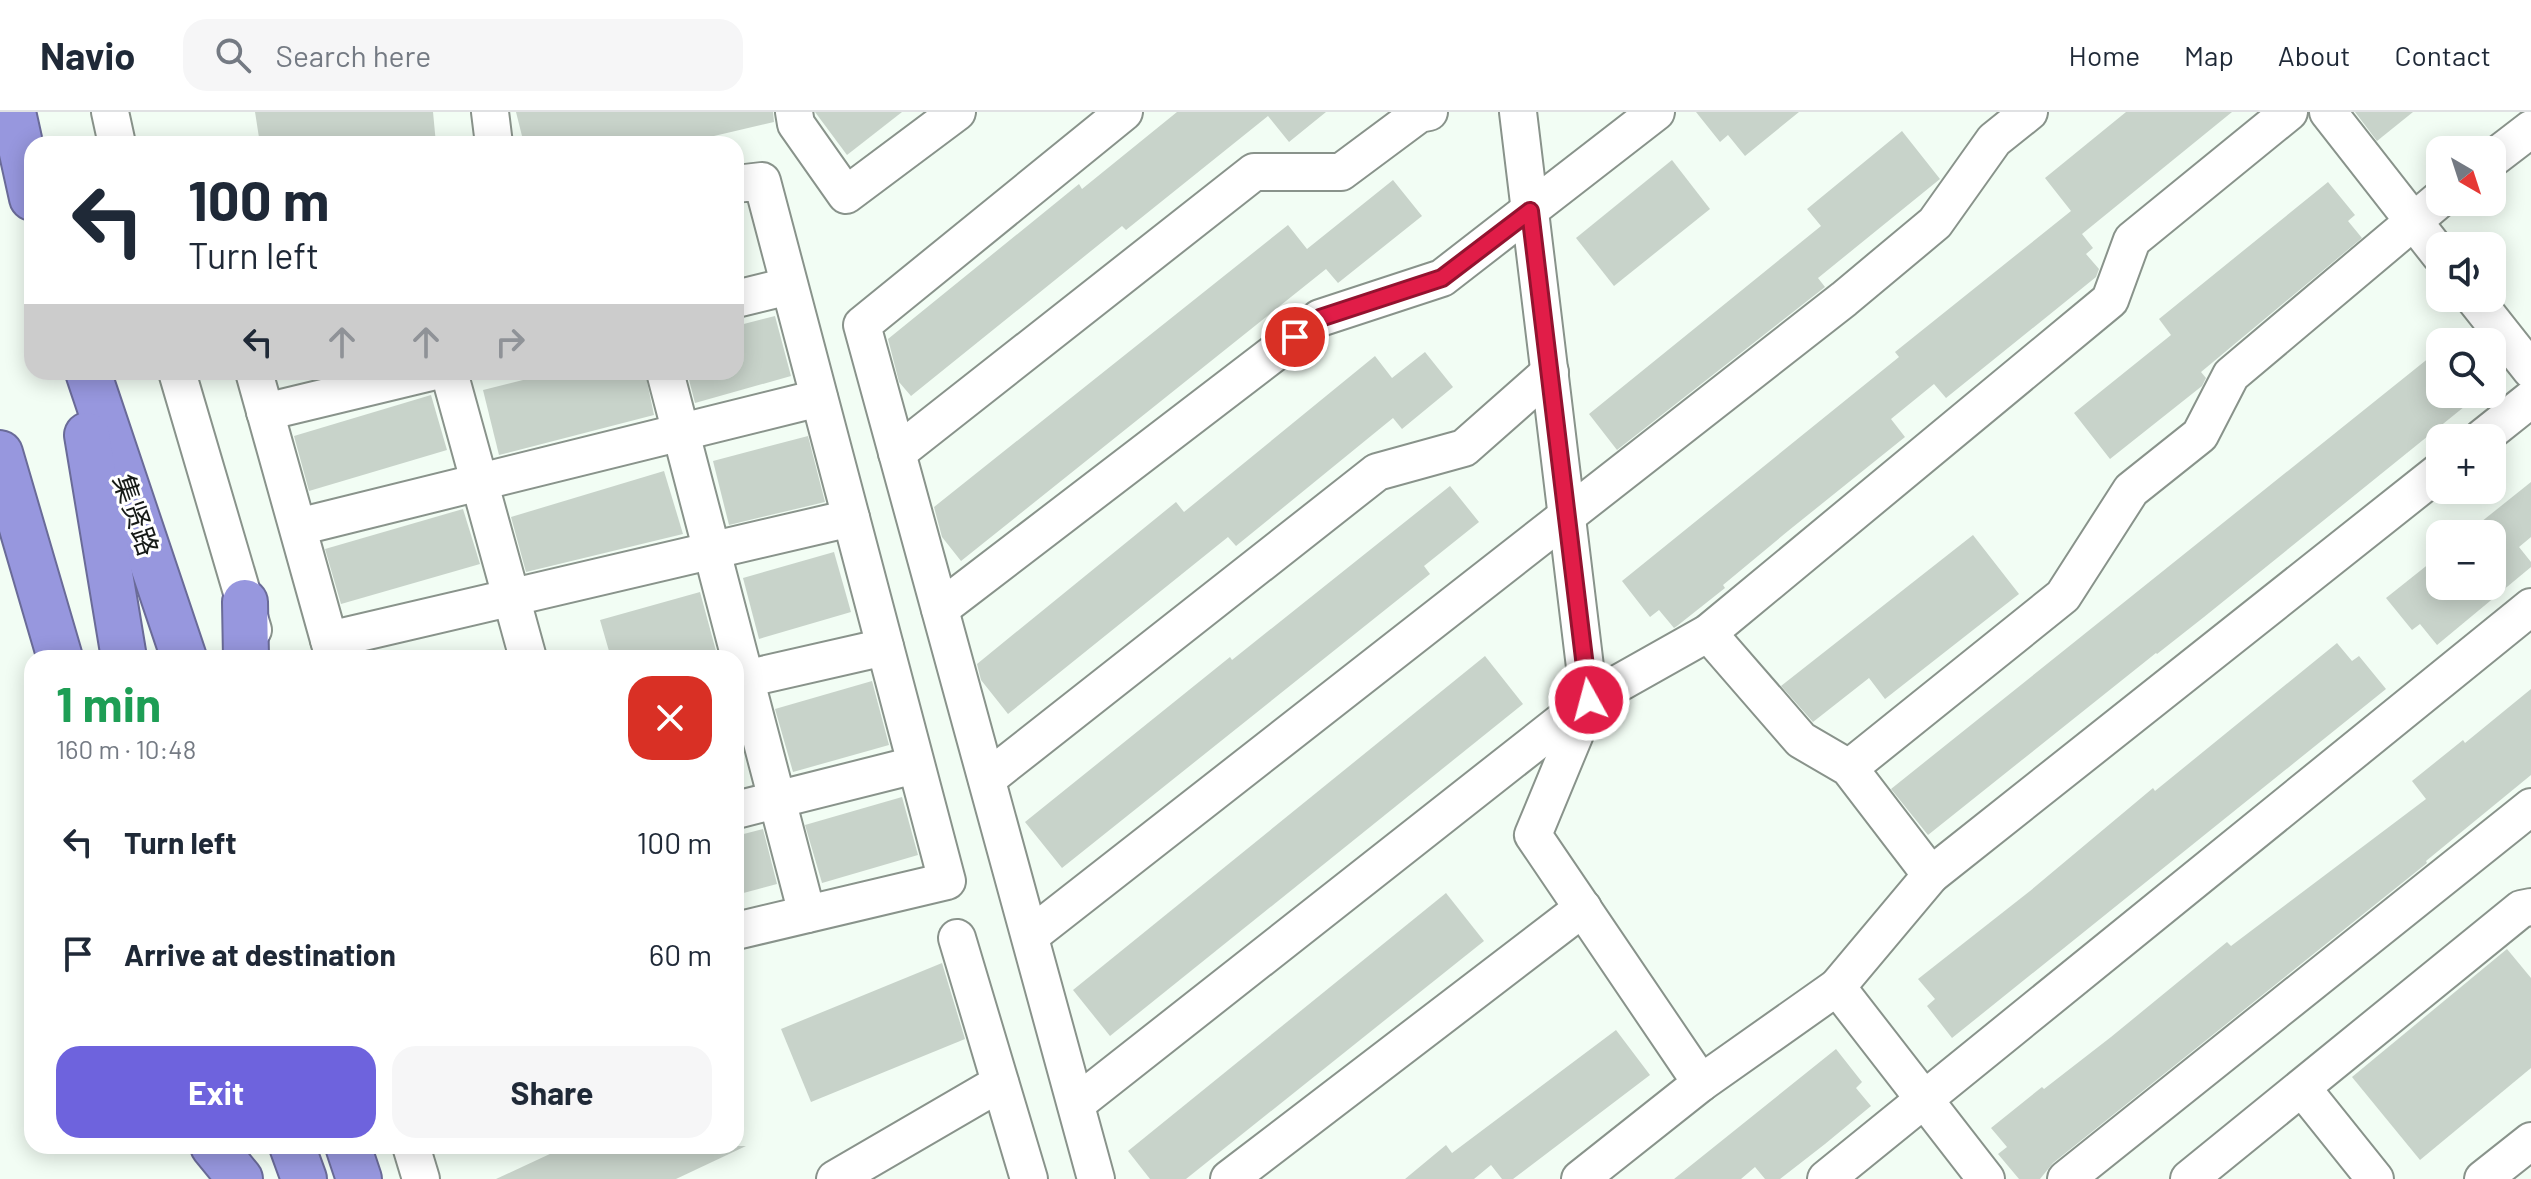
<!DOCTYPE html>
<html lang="en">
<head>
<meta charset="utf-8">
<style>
  body { margin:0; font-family:Barlow,"Noto Sans SC",sans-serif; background:#f6f6f7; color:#1f2937; height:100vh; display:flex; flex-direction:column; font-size:30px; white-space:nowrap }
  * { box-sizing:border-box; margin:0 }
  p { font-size:26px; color:#747a83 }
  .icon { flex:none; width:44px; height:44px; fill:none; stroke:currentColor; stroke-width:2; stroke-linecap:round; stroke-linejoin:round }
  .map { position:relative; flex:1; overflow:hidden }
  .drawer { position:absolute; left:24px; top:538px; width:720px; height:504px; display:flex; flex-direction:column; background:#fff; border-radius:24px; box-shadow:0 4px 20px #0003 }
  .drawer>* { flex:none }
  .banner { position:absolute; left:24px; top:24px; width:720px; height:244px; border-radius:24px; box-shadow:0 4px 20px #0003; background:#fff; color:#1f2937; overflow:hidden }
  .needle { width:52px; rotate:141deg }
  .fabs { position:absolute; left:2426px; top:24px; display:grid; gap:16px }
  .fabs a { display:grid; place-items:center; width:80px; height:80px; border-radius:16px; background:#fff; box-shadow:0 4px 20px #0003; font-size:40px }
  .pin { position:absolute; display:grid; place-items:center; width:68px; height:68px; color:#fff; margin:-34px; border:4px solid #fff; border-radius:50%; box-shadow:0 2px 8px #0007 }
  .me { position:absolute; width:88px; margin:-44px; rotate:353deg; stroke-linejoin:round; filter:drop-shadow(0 0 6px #0008) }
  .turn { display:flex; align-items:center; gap:28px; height:168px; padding:0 32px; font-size:36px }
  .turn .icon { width:104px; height:104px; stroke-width:2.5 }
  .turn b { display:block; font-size:56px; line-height:68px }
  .lanes { display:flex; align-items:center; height:76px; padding:0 32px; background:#0003; justify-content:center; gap:40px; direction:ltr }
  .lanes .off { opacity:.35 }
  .round { display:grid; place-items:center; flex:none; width:84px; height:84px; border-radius:24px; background:#f6f6f7 }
  .headline { display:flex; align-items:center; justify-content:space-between; height:136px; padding:0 32px }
  h1 { font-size:48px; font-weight:700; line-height:60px; color:#1e9e55 }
  .action { display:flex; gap:16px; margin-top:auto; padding:16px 32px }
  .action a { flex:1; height:92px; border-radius:24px; background:#6e63dd; color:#fff; font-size:32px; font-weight:700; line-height:92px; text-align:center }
  .action a+a { background:#f6f6f7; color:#1f2937 }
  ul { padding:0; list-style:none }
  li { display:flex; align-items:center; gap:24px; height:112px; padding:0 32px }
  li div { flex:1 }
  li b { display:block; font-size:30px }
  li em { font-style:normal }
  header { display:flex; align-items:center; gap:48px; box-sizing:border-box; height:112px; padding:0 40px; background:#fff; border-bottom:2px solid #e0e1e3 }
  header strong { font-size:38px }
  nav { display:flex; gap:44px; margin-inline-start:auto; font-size:28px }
  .search { width:560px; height:72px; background:#f6f6f7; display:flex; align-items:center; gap:20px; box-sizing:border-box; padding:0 28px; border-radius:24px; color:#747a83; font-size:30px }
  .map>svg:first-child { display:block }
  .building { fill:#c8d3ca }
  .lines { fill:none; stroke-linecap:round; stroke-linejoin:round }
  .minor-casing { stroke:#89938b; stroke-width:40 }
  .highway-casing { stroke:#6a6b98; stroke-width:48 }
  .minor { stroke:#fff; stroke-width:36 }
  .highway { stroke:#9797de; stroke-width:44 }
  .route-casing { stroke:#92132f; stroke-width:20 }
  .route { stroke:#e11d48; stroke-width:14 }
  .labels { text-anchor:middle; stroke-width:6; stroke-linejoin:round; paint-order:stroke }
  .street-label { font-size:28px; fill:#161a17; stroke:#fff }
</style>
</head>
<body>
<header>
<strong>Navio</strong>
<div class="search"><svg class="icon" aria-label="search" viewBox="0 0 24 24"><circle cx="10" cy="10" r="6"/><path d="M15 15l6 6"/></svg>Search here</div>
<nav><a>Home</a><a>Map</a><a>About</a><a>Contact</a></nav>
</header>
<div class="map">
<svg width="2531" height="1067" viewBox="0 0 2531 1067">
  <rect width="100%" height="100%" fill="#f2fdf4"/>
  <g class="building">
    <polygon points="255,0 433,0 436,32 260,32"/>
    <polygon points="516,0 773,0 774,10 680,32 524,32"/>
    <polygon points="815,0 902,0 847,43"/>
    <polygon points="1177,0 1326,0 1289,30 1268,4 1126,118 1122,114 911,284 899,270 888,227 1079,72 1082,77"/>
    <polygon points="1696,0 1799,0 1745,44 1728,23 1720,30"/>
    <polygon points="2126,0 2232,0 2082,122 2093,136 2086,142 2099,157 2096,165 1946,286 1934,272 1891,307 1905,325 1788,419 1723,473 1725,476 1677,514 1674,516 1659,498 1650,505 1622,469 1899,245 1895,240 2071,99 2045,66"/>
    <polygon points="2355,0 2413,0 2377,29"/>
    <polygon points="1902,19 1940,67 1818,166 1825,175 1617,338 1589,302 1821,114 1807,97"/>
    <polygon points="1672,48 1710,97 1614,174 1576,126"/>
    <polygon points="1393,68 1422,104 1338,171 1326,157 961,449 942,425 934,395 1288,113 1307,137"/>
    <polygon points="2328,70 2355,103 2348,109 2362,126 2201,260 2206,266 2202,274 2110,347 2074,301 2171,223 2159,207"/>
    <polygon points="775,204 791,264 695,291 687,260 736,260 736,214"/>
    <polygon points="2440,237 2440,282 2480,282 2204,505 2157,542 2156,541 1928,723 1891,677"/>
    <polygon points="1425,240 1453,275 1402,317 1393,306 1236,434 1228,425 1008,602 981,568 977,552 1176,390 1184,400 1375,244 1392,266"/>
    <polygon points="555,260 645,260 654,303 499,343 483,278"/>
    <polygon points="431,283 447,338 309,379 294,324"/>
    <polygon points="808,324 825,390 729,413 713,349"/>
    <polygon points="664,359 683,422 526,460 511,405"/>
    <polygon points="2531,370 2531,425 2519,435 2531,450 2531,455 2437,533 2420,512 2412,518 2386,486 2440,443 2440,474 2492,474 2492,422 2466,422"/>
    <polygon points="1450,374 1479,410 1424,454 1430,462 1062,756 1025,710 1230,545 1232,548"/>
    <polygon points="463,397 480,452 341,492 325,437"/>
    <polygon points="1973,423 2019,482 1885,587 1869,566 1813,610 1781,574"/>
    <polygon points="834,440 851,500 759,527 743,466"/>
    <polygon points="700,480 716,539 711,541 712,546 611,546 600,508"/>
    <polygon points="2337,531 2352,549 2359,544 2386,577 1952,926 1927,894 1935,887 1918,867 2030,779 2153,676 2155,679"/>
    <polygon points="1485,544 1523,592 1110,924 1073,878"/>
    <polygon points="872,569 889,633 793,660 775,597"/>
    <polygon points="2531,577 2531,663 2426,749 2427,751 2053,1051 2040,1067 2019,1067 1998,1042 2007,1035 1991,1016 2042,975 2044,977 2111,925 2227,830 2231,834 2426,687 2412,669 2463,628 2465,631"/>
    <polygon points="902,685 918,743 822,771 805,713"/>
    <polygon points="763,717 777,772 736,783 736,724"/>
    <polygon points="1446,781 1484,829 1186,1067 1150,1067 1128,1039"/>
    <polygon points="2507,837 2531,866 2531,956 2420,1048 2352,965"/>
    <polygon points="942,851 965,927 811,990 781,917"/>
    <polygon points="1616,918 1650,963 1513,1067 1502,1067 1491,1053 1474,1067 1405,1067 1446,1033 1452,1041"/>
    <polygon points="1836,937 1862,970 1856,976 1871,994 1825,1032 1780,1067 1765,1067 1755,1055 1741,1067 1674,1067"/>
    <polygon points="567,1034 746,1034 676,1067 496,1067"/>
  </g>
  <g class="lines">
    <defs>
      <g id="minor">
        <polyline points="110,0 117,32"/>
        <polyline points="490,0 494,32"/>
        <polyline points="794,0 796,12 846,83 957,0"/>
        <polyline points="1518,0 1589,588 1533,723 1701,971 1837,875 1986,1067"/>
        <polyline points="2328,0 2440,143"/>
        <polyline points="2492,47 2531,17"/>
        <polyline points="736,72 762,69 947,769 736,819"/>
        <polyline points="2474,186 2531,258"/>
        <polyline points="736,187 789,174"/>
        <polyline points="177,260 253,518"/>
        <polyline points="254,260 334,546"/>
        <polyline points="449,260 528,546"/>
        <polyline points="665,260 807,802"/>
        <polyline points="265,300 431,260"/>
        <polyline points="2482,326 2531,287"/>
        <polyline points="897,341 1254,60 1341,60 1419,2 1429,0"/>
        <polyline points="298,415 819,286"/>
        <polyline points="940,497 1320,206 1442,166 1656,0"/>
        <polyline points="1708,521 1801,628 1849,656 1931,763 1837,875"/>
        <polyline points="329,528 851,406"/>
        <polyline points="736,569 885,535"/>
        <polyline points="1849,656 2063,484 2131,378 2200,323 2231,263 2440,87"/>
        <polyline points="987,667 1377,360 1464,336 1550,260"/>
        <polyline points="736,698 915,653"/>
        <polyline points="1931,763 2440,359"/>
        <polyline points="1030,824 1844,187 1935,111 1994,28 2029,0"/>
        <polyline points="957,826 1029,1067"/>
        <polyline points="2302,976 2375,1067"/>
        <polyline points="1076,992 1589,588 1708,521 2110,188 2132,128 2289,0"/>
        <polyline points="411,1034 421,1067"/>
        <polyline points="835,1067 1000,971"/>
        <polyline points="1096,1067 862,213 1124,0"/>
        <polyline points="1229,1067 1583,796"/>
        <polyline points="1580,1067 1701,971"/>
        <polyline points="1826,1067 2531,495"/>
        <polyline points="2066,1067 2531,695"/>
        <polyline points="2189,1067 2521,797 2531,795"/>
        <polyline points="2483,1067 2531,1029"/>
      </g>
      <g id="highway">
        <polyline points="13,0 32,86"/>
        <polyline points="88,260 184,546"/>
        <polyline points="87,323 124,546"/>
        <polyline points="0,341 60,546"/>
        <polyline points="245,490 246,546"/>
        <polyline points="213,1034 240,1067"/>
        <polyline points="292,1034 304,1067"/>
        <polyline points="348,1034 359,1067"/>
      </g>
    </defs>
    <use href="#minor" class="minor-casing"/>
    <use href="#highway" class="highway-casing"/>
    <use href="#minor" class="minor"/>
    <use href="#highway" class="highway"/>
  </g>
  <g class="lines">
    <defs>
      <polyline id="route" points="1295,225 1320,206 1442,166 1530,99 1589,588"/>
    </defs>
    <use href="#route" class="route-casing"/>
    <use href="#route" class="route"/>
  </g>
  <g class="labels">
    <g class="street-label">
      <text transform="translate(136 403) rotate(71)" y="10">集贤路</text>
    </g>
  </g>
</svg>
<div class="fabs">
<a><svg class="needle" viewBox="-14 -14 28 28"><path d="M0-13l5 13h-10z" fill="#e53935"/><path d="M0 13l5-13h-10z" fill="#747a83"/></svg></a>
<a><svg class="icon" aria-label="sound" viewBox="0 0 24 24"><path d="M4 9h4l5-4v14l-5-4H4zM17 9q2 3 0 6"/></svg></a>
<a><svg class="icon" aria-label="search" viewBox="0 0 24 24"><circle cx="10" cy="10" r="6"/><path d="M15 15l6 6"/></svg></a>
<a>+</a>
<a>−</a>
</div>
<div class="pin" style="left:1295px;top:225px;background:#d93025"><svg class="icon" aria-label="arrive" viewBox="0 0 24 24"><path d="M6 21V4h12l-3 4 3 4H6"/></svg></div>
<svg class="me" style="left:1589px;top:588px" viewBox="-20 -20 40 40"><circle r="17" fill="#e11d48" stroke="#fff" stroke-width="3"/><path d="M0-11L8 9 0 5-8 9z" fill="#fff"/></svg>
<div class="banner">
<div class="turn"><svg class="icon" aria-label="left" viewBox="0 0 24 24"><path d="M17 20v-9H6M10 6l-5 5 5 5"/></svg><div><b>100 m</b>Turn left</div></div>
<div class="lanes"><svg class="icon" aria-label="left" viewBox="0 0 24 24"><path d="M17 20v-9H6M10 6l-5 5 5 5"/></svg><svg class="icon off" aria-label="ahead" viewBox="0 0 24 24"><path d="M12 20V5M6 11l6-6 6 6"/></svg><svg class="icon off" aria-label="ahead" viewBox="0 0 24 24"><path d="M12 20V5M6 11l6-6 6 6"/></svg><svg class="icon off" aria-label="right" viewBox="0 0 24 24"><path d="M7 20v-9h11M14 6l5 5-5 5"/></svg></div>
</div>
<section class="drawer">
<div class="headline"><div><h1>1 min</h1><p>160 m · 10:48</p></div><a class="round" style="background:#d93025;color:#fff"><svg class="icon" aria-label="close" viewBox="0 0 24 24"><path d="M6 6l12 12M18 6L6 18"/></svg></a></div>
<ul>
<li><svg class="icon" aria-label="left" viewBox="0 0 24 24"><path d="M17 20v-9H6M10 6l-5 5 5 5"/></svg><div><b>Turn left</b></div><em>100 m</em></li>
<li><svg class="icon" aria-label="arrive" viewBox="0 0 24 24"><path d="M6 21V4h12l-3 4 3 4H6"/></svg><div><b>Arrive at destination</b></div><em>60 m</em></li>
</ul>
<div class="action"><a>Exit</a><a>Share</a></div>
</section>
</div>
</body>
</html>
